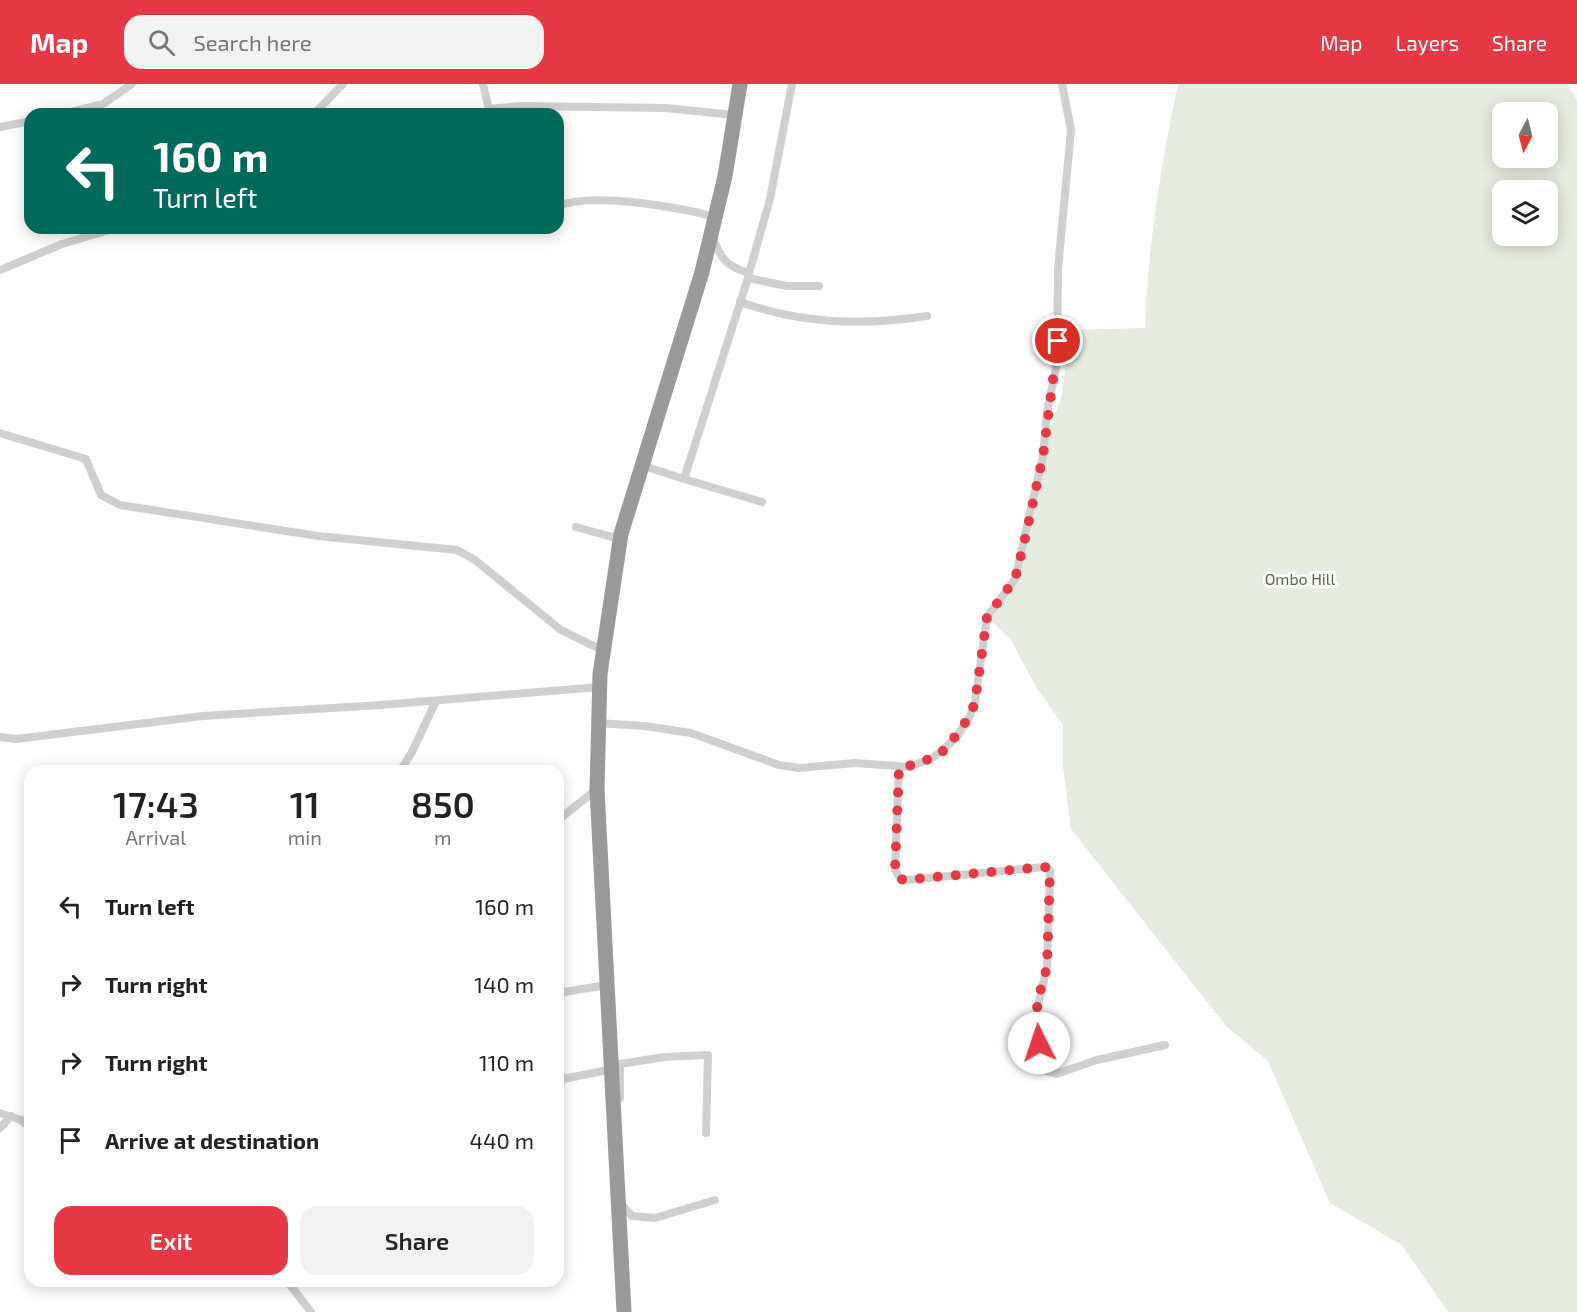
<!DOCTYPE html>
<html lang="en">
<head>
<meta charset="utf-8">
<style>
  body { margin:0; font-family:"Exo 2",sans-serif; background:#f2f2f2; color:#222; height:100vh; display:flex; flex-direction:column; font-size:22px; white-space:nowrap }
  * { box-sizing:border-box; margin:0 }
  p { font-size:20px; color:#767676 }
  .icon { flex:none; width:33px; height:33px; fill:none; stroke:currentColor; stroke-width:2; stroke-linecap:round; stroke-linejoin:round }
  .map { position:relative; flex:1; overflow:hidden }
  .drawer { position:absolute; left:24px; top:681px; width:540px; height:522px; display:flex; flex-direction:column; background:#fff; border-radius:18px; box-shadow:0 3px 15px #0003 }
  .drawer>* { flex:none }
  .banner { position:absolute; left:24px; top:24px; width:540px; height:126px; border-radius:18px; box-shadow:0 3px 15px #0003; background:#00695c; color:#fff; overflow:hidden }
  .needle { width:39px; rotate:187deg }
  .buttons { position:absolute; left:1492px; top:18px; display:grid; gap:12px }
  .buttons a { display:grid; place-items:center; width:66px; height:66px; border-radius:12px; background:#fff; box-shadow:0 3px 15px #0003; font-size:30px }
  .pin { position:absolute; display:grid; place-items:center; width:51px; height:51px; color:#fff; margin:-26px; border:3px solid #fff; border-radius:50%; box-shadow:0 2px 6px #0007 }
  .me { position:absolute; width:66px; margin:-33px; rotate:356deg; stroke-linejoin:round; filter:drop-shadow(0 0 4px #0008) }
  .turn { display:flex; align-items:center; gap:21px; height:126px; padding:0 30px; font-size:27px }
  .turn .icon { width:78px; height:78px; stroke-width:2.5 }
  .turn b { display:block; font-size:42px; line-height:51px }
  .eta { display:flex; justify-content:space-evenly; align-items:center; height:102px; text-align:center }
  .eta b { font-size:36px; font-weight:600; line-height:42px }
  .action { display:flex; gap:12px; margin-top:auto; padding:12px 30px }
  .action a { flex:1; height:69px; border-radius:18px; background:#e63946; color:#fff; font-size:24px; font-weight:600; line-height:69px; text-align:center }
  .action a+a { background:#f2f2f2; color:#222 }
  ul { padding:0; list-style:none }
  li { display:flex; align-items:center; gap:18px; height:78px; padding:0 30px }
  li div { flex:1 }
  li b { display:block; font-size:22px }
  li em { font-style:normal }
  header { display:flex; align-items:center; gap:36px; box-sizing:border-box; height:84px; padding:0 30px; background:#e63946; color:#fff }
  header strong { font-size:28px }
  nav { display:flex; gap:33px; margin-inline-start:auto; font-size:21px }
  .search { width:420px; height:54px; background:#f2f2f2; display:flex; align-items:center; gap:15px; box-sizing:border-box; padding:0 21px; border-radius:18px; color:#767676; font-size:22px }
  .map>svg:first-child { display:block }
  .green { fill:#e6ecdf; fill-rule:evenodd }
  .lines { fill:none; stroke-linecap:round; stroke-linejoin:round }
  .street { stroke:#d0d0d0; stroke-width:8 }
  .highway { stroke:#9a9a9a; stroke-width:15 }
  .route { stroke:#e63946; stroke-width:10; stroke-dasharray:0 18 }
  .labels { text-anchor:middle; stroke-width:6; stroke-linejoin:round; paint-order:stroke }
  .park-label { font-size:16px; fill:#56703f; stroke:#fff }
</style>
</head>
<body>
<header>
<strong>Map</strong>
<div class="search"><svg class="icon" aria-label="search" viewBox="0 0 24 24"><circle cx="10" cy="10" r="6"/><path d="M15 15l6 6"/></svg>Search here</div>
<nav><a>Map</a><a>Layers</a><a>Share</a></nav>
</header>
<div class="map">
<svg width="1577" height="1228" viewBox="0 0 1577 1228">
  <rect width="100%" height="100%" fill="#fff"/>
  <path class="green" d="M1178,0h389l10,16v1212h-129l-46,-67 -72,-42 -62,-142 -42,-35 -155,-197 -8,-63v-41l-27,-38 -25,-47 -24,-23 21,-27 22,-72 15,-78 16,-41 10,-69 74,-2c3,-83 16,-163 33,-244zM1503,28h45v46h-45zM1503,106h45v46h-45z"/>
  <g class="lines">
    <g class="street">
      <polyline points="483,0 490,30"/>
      <polyline points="489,25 521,22 666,24 734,31"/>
      <polyline points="63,30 103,20 132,0"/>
      <polyline points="314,30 343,0"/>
      <polyline points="0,43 30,37"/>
      <path d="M558,122c35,-14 120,1 158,11"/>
      <path d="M712,152c8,21 14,31 37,37l-1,5 39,8h32"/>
      <polyline points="0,186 62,160 116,144"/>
      <polyline points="749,189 770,115 792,0"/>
      <polyline points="748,194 684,395 762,418"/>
      <path d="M740,218c63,22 122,24 187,14"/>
      <polyline points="0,349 86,375 101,411 120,421 318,452 457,466 475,476 561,546 602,566"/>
      <polyline points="641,381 684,395"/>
      <polyline points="576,443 612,453 621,450"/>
      <polyline points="597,639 645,642 691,649 779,681 799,684 855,679 910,683 934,673 956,654 970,632 975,618 987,533 1015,495 1043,372 1047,328 1057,279 1058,185 1071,46 1062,0"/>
      <polyline points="0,653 16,655 203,632 381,621 599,603"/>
      <polyline points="899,684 895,786 900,794 907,796 1045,783 1050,786 1047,883 1037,926 1044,986 1056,990 1097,976 1165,961"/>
      <polyline points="400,687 412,668 436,617"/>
      <polyline points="558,736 597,705"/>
      <polyline points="558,909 607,901"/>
      <polyline points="558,996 613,985"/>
      <polyline points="620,1014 620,980 664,973 708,971 706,1049"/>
      <polyline points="0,1029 21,1036 30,1043"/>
      <polyline points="0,1044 11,1032"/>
      <polyline points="620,1119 632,1132 655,1134 715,1116"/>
      <polyline points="287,1197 311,1228"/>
    </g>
    <polyline class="highway" points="624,1228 597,705 600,590 621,450 702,188 725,92 740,0"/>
  </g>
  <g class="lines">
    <polyline class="route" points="1039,959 1037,919 1047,883 1050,786 1045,783 903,796 897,792 895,786 899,684 921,679 945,666 970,632 975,618 987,533 1015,495 1025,455 1043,372 1058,257"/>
  </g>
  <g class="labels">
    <g class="park-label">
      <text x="1300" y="501">Ombo Hill</text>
    </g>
  </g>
</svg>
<div class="buttons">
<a><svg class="needle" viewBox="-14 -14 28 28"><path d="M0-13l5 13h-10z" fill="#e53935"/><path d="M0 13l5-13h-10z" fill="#767676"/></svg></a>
<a><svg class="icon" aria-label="layers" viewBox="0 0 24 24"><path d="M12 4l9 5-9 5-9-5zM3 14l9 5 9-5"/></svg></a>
</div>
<div class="pin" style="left:1058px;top:257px;background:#d93025"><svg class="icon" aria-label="arrive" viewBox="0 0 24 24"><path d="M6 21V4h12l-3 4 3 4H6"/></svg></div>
<svg class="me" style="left:1039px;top:959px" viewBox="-20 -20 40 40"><circle r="19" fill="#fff"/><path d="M0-13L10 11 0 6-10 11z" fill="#e63946"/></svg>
<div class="banner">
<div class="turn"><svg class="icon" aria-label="left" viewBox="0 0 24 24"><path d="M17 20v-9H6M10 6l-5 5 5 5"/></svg><div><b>160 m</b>Turn left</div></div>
</div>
<section class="drawer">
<div class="eta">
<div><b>17:43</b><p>Arrival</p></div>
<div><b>11</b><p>min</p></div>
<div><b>850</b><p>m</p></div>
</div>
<ul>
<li><svg class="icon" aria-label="left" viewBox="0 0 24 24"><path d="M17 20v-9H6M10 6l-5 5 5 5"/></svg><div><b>Turn left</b></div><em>160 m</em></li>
<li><svg class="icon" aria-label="right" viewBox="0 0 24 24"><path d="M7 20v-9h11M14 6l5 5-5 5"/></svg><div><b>Turn right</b></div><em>140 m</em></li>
<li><svg class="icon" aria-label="right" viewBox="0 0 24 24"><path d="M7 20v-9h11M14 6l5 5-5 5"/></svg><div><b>Turn right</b></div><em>110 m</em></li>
<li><svg class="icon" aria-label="arrive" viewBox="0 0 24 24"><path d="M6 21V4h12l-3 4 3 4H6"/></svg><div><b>Arrive at destination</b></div><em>440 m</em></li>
</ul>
<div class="action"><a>Exit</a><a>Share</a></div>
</section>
</div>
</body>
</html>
